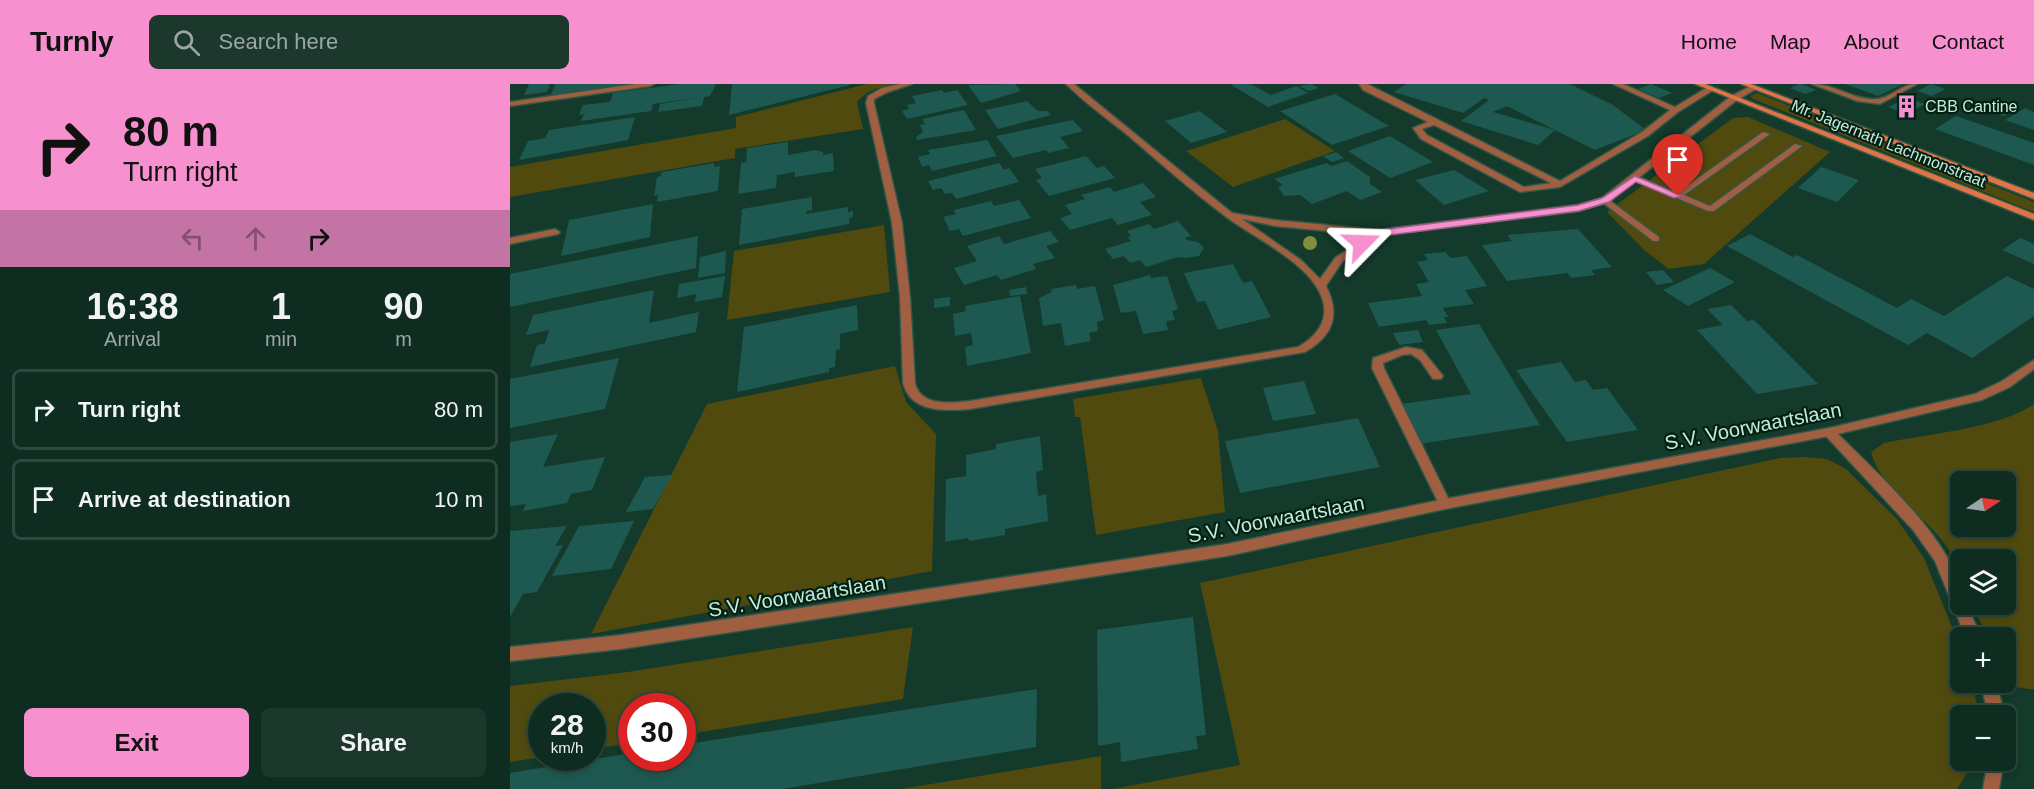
<!DOCTYPE html>
<html lang="en">
<head>
<meta charset="utf-8">
<style>
  body { margin:0; font-family:Helvetica,sans-serif; background:#1c382d; color:#f1f3f6; height:100vh; display:flex; flex-direction:column; font-size:22px; white-space:nowrap }
  * { box-sizing:border-box; margin:0 }
  p { font-size:20px; color:#9ba7a5 }
  .icon { flex:none; width:33px; height:33px; fill:none; stroke:currentColor; stroke-width:2; stroke-linecap:round; stroke-linejoin:round }
  .map { position:relative; flex:1; overflow:hidden }
  .details { display:flex; flex-direction:column; background:#0e2c20; width:510px }
  .details>* { flex:none }
  .guide { background:#f690cf; color:#111; overflow:hidden }
  .needle { width:39px; rotate:77deg }
  .buttons { position:absolute; left:1440px; top:387px; display:grid; gap:12px }
  .buttons a { display:grid; place-items:center; width:66px; height:66px; border-radius:9px; background:#0e2c20; box-shadow:0 3px 9px #0003,0 0 0 2px #2e483e; font-size:30px }
  .speed { position:absolute; left:18px; top:609px; display:flex; gap:12px; font-size:30px; font-weight:700; text-align:center }
  .speed>* { display:grid; place-content:center; width:78px; height:78px; border-radius:50%; background:#0e2c20; box-shadow:0 3px 9px #0003,0 0 0 2px #2e483e; line-height:1 }
  .speed small { font-size:15px; font-weight:400 }
  .speed .limit { border:9px solid #d22; background:#fff; color:#111 }
  .pin { position:absolute; display:grid; place-items:center; width:51px; height:51px; color:#fff; margin:-62px -26px; border-radius:50% 50% 50% 0; rotate:-45deg; box-shadow:0 0 6px #0007 }
  .pin .icon { rotate:45deg }
  .me { position:absolute; width:66px; margin:-33px; rotate:68deg; stroke-linejoin:round; filter:drop-shadow(0 0 4px #0008) }
  .turn { display:flex; align-items:center; gap:21px; height:126px; padding:0 24px; font-size:27px }
  .turn .icon { width:78px; height:78px; stroke-width:2.5 }
  .turn b { display:block; font-size:42px; line-height:51px }
  .lanes { display:flex; align-items:center; height:57px; padding:0 24px; background:#0003; justify-content:center; gap:30px; direction:ltr }
  .lanes .off { opacity:.35 }
  .eta { display:flex; justify-content:space-evenly; align-items:center; height:102px; text-align:center }
  .eta b { font-size:36px; font-weight:800; line-height:42px }
  .primary-button { display:flex; gap:12px; margin-top:auto; padding:12px 24px }
  .primary-button a { flex:1; height:69px; border-radius:9px; background:#f690cf; color:#111; font-size:24px; font-weight:800; line-height:69px; text-align:center }
  .primary-button a+a { background:#1c382d; color:#f1f3f6 }
  ul { padding:0; list-style:none }
  li { display:flex; align-items:center; gap:18px; height:81px; margin:0 12px 9px; padding:0 12px; border:3px solid #2e483e; border-radius:9px }
  li div { flex:1 }
  li b { display:block; font-size:22px }
  li em { font-style:normal }
  header { display:flex; align-items:center; gap:36px; box-sizing:border-box; height:84px; padding:0 30px; background:#f690cf; color:#111 }
  header strong { font-size:28px }
  nav { display:flex; gap:33px; margin-inline-start:auto; font-size:21px }
  .search { width:420px; height:54px; background:#1c382d; display:flex; align-items:center; gap:15px; box-sizing:border-box; padding:0 21px; border-radius:9px; color:#9ba7a5; font-size:22px }
  main { display:flex; flex:1; min-height:0 }
  .map>svg:first-child { display:block }
  .green { fill:#504a0f; fill-rule:evenodd }
  .building { fill:#1e5951 }
  .lines { fill:none; stroke-linecap:round; stroke-linejoin:round }
  .lane-casing { stroke:#305646; stroke-width:3 }
  .street-casing { stroke:#305646; stroke-width:3 }
  .secondary-casing { stroke:#305646; stroke-width:3 }
  .lane { fill:#a15f42; fill-rule:evenodd }
  .street { fill:#a15f42; fill-rule:evenodd }
  .secondary { fill:#df7546; fill-rule:evenodd }
  .tree { fill:#838d3e }
  .route { fill:#f690cf; stroke:#a05e87; stroke-width:1.5 }
  .labels { text-anchor:middle; stroke-width:4.5; stroke-linejoin:round; paint-order:stroke }
  .far-poi-label { font-size:16px; fill:#c6ead8; stroke:#022014; text-anchor:start }
  .far-street-label { font-size:16px; fill:#c6ead8; stroke:#022014 }
  .street-label { font-size:20px; fill:#c6ead8; stroke:#022014 }
</style>
</head>
<body>
<header>
<strong>Turnly</strong>
<div class="search"><svg class="icon" aria-label="search" viewBox="0 0 24 24"><circle cx="10" cy="10" r="6"/><path d="M15 15l6 6"/></svg>Search here</div>
<nav><a>Home</a><a>Map</a><a>About</a><a>Contact</a></nav>
</header>
<main>
<section class="details">
<div class="guide">
<div class="turn"><svg class="icon" aria-label="right" viewBox="0 0 24 24"><path d="M7 20v-9h11M14 6l5 5-5 5"/></svg><div><b>80 m</b>Turn right</div></div>
<div class="lanes"><svg class="icon off" aria-label="left" viewBox="0 0 24 24"><path d="M17 20v-9H6M10 6l-5 5 5 5"/></svg><svg class="icon off" aria-label="ahead" viewBox="0 0 24 24"><path d="M12 20V5M6 11l6-6 6 6"/></svg><svg class="icon" aria-label="right" viewBox="0 0 24 24"><path d="M7 20v-9h11M14 6l5 5-5 5"/></svg></div>
</div>
<div class="eta">
<div><b>16:38</b><p>Arrival</p></div>
<div><b>1</b><p>min</p></div>
<div><b>90</b><p>m</p></div>
</div>
<ul>
<li><svg class="icon" aria-label="right" viewBox="0 0 24 24"><path d="M7 20v-9h11M14 6l5 5-5 5"/></svg><div><b>Turn right</b></div><em>80 m</em></li>
<li><svg class="icon" aria-label="arrive" viewBox="0 0 24 24"><path d="M6 21V4h12l-3 4 3 4H6"/></svg><div><b>Arrive at destination</b></div><em>10 m</em></li>
</ul>
<div class="primary-button"><a>Exit</a><a>Share</a></div>
</section>
<div class="map">
<svg width="1524" height="705" viewBox="0 0 1524 705">
  <rect width="100%" height="100%" fill="#133a2a"/>
  <g class="green">
    <path d="M357,0h26c-13,3 -28,7 -36,18l6,27 -128,20v9l-225,39v-30l226,-39v-11z"/>
    <polygon points="1247,9 1524,118 1524,128 1243,15 1240,12"/>
    <polygon points="1238,33 1320,68 1194,180 1159,185 1135,167 1097,128 1223,34"/>
    <polygon points="775,35 825,67 723,103 676,67"/>
    <polygon points="374,141 380,208 217,236 224,167"/>
    <polygon points="385,282 396,318 426,350 422,487 81,550 197,320"/>
    <polygon points="691,294 708,347 715,428 586,451 570,333 565,333 563,315"/>
    <path d="M1524,320v285c-12,0 -21,-2 -28,-11v-40l-19,-1 -14,-32 33,-1v-44h-46v11c-15,-46 -77,-73 -89,-119l13,-9c42,-9 117,-15 150,-39zM1450,398h46v44h-46z"/>
    <polygon points="1293,373 1317,375 1336,385 1386,434 1414,474 1450,563 1450,598 1463,599 1468,631 1450,632 1450,676 1465,677 1447,705 603,705 730,681 690,499 1270,374"/>
    <polygon points="403,543 393,615 173,651 172,622 122,622 121,659 83,665 82,622 32,622 31,673 0,678 0,602 118,588"/>
    <polygon points="591,672 591,705 391,705"/>
  </g>
  <g class="building">
    <polygon points="19,0 40,0 37,8 14,11"/>
    <polygon points="45,0 119,0 119,1 40,13"/>
    <polygon points="170,0 206,0 200,12 194,13 192,22 148,28 150,20 191,13 143,20 141,27 71,37 74,30 69,31 73,21 100,18 103,9"/>
    <polygon points="222,0 340,0 340,1 219,31"/>
    <polygon points="505,0 511,7 471,19 458,1"/>
    <polygon points="720,0 741,0 761,11 786,2 798,9 758,23"/>
    <polygon points="801,0 809,4 799,7 789,2"/>
    <polygon points="896,0 1060,0 1103,21 1136,46 1085,66 997,22 983,28 1045,46 1028,61 951,37 979,16 974,14 953,29 884,8"/>
    <polygon points="1141,0 1162,9 1149,14 1128,5"/>
    <polygon points="1289,0 1292,0 1306,6 1295,10 1280,4"/>
    <polygon points="1335,0 1393,0 1368,12"/>
    <polygon points="1421,0 1435,5 1422,12 1407,7"/>
    <polygon points="432,6 434,9 447,6 458,21 397,35 392,27 399,25 397,21 406,19 402,12"/>
    <polygon points="825,10 879,42 822,61 770,27"/>
    <polygon points="1397,14 1415,20 1396,30 1378,23"/>
    <polygon points="517,17 528,27 537,27 541,31 488,45 475,26"/>
    <polygon points="1497,17 1510,21 1494,32 1482,28"/>
    <polygon points="1515,24 1524,28 1524,46 1495,36"/>
    <polygon points="454,26 466,46 407,56 406,53 413,48 410,41 415,40 412,35"/>
    <polygon points="690,27 717,48 681,59 655,37"/>
    <polygon points="1446,32 1524,59 1524,81 1425,45"/>
    <polygon points="125,33 118,56 9,76 18,57 35,54 39,46"/>
    <polygon points="563,36 573,47 550,53 559,64 538,69 536,66 503,74 486,52"/>
    <polygon points="880,52 923,78 880,94 838,67"/>
    <polygon points="477,56 487,72 422,87 419,81 412,83 408,73 420,70 418,66"/>
    <polygon points="278,58 278,71 305,66 313,68 313,71 323,69 324,87 285,93 285,88 267,91 266,104 228,110 231,79 236,78 237,64"/>
    <polygon points="826,68 834,74 822,78 813,72"/>
    <polygon points="576,72 587,84 594,82 605,94 539,112 526,96 532,94 525,85"/>
    <polygon points="837,77 860,93 860,100 872,108 850,116 837,107 802,120 790,111 774,112 768,103 773,101 764,95 817,79 821,82"/>
    <polygon points="204,79 204,83 210,82 208,107 147,118 148,111 144,112 147,93 151,92 152,88"/>
    <polygon points="489,79 494,86 499,84 509,98 446,115 442,109 435,110 431,104 423,106 418,97"/>
    <polygon points="1311,83 1349,96 1327,118 1288,104"/>
    <polygon points="944,86 979,107 934,121 905,96"/>
    <polygon points="633,99 646,113 630,118 642,131 608,141 602,134 560,146 550,134 562,130 555,121 575,115 571,111 600,103 604,108"/>
    <polygon points="302,113 302,126 297,127 296,130 338,123 338,128 343,127 343,133 339,134 339,140 229,161 232,125"/>
    <polygon points="509,116 521,134 453,152 449,145 440,147 433,133 446,130 444,126 481,117 484,122"/>
    <polygon points="143,120 140,153 51,172 59,136"/>
    <polygon points="668,137 681,152 675,154 677,156 688,158 694,164 689,172 676,174 668,173 636,183 630,176 620,179 614,172 603,175 595,165 621,157 618,153 621,152 617,147 639,140 644,145"/>
    <polygon points="1068,145 1102,183 1081,186 1085,191 1061,194 1057,189 997,197 972,161 1002,157 997,151"/>
    <polygon points="540,147 549,158 536,162 545,174 523,180 526,185 491,196 487,191 454,201 444,184 467,177 457,162 489,152 494,160"/>
    <polygon points="1240,150 1283,173 1287,171 1387,224 1401,215 1434,232 1497,192 1524,205 1524,232 1462,274 1417,249 1398,261 1217,162"/>
    <polygon points="188,152 186,184 0,223 0,190"/>
    <polygon points="1510,154 1524,160 1524,180 1492,166"/>
    <polygon points="216,167 215,189 188,194 190,173"/>
    <polygon points="936,168 940,174 957,172 977,202 955,206 964,220 933,224 938,233 934,233 937,239 919,241 916,236 869,243 858,219 912,212 906,200 919,198 907,178 918,176 914,170"/>
    <polygon points="723,180 733,199 742,197 761,233 708,246 695,217 687,218 674,189"/>
    <polygon points="1200,184 1225,198 1178,222 1153,206"/>
    <polygon points="1153,186 1164,198 1147,201 1136,188"/>
    <polygon points="640,191 641,194 657,192 668,225 662,227 665,236 656,237 658,246 633,250 626,227 611,229 603,201"/>
    <polygon points="215,192 212,213 185,218 186,210 167,214 169,200"/>
    <polygon points="566,201 567,205 585,202 594,236 587,238 588,247 579,249 581,257 555,262 551,239 533,242 529,214 542,208 541,205"/>
    <polygon points="516,203 517,210 500,212 499,206"/>
    <polygon points="144,206 139,239 189,228 186,248 20,283 27,261 35,259 39,246 16,251 23,231"/>
    <polygon points="510,212 521,269 457,282 455,263 463,261 461,249 445,252 443,230 456,227 455,222"/>
    <polygon points="440,213 440,222 424,224 424,215"/>
    <polygon points="347,221 348,246 330,250 330,265 326,266 325,283 319,284 319,288 227,308 234,243"/>
    <polygon points="1221,221 1237,237 1244,236 1308,300 1247,310 1187,246 1213,241 1197,225"/>
    <polygon points="969,240 1030,341 909,360 891,320 961,310 926,246"/>
    <polygon points="908,246 913,258 889,261 883,249"/>
    <polygon points="109,274 95,325 0,344 0,295"/>
    <polygon points="1051,278 1065,298 1076,296 1083,306 1097,304 1128,346 1057,358 1006,286"/>
    <polygon points="794,297 806,330 763,337 753,304"/>
    <polygon points="848,334 870,383 730,409 715,357"/>
    <polygon points="48,350 33,383 95,373 82,406 61,410 57,419 13,427 16,420 0,422 0,358"/>
    <polygon points="530,352 533,386 526,388 528,412 536,410 538,437 495,445 495,451 459,457 458,454 435,458 436,395 456,392 456,371 486,365 486,360"/>
    <polygon points="162,391 143,425 116,428 135,393"/>
    <polygon points="124,437 101,485 42,492 69,442"/>
    <polygon points="57,442 45,462 53,461 27,508 13,510 0,533 0,447"/>
    <polygon points="683,533 696,651 686,652 688,665 611,678 610,658 588,662 587,546"/>
    <polygon points="527,605 526,663 272,705 0,705 0,689 122,669 122,674 172,674 172,661"/>
  </g>
  <g class="lines">
    <defs>
      <g id="lane">
        <polygon points="125,0 144,0 140,2 0,22 0,18"/>
        <path d="M849,0h8l193,97 82,-49 28,-22 -57,-26h10l52,23 33,-20 7,2 -37,23 -30,24 -88,51 -40,5 -99,-53 -8,-11 15,-6 -65,-32zM924,41l117,58 -27,4 -97,-52 -5,-6z"/>
        <path d="M1302,0c23,0 43,17 65,15 14,-1 24,-15 40,-15l-37,20 -23,-3z"/>
        <polygon points="1253,48 1260,50 1174,111 1200,122 1285,60 1292,62 1204,127 1198,127 1121,95 1128,93 1167,109"/>
        <polygon points="1095,113 1149,153 1149,157 1143,157 1092,118 1091,116"/>
        <polygon points="45,145 50,148 48,150 0,160 0,154"/>
        <polygon points="896,263 912,266 933,292 931,295 923,295 910,276 901,270 892,271 873,279 874,284 941,420 940,424 930,424 929,420 862,284 863,274"/>
        <path d="M1319,344l4,1c41,42 110,101 127,157 1,6 0,13 0,18h7l14,34h-15l-31,-77 -22,-31 -88,-95 -2,-3z"/>
        <polygon points="1470,598 1486,598 1495,632 1479,632"/>
        <polygon points="1478,676 1494,676 1489,705 1473,705"/>
      </g>
      <g id="street">
        <path d="M390,0h12l-24,8 -14,7v4l28,120 8,74 5,86c6,24 36,20 55,18l328,-54c18,-10 32,-27 24,-49 -12,-35 -68,-60 -97,-82 -33,-25 -64,-52 -95,-79 -21,-17 -45,-34 -64,-53h8l158,129 43,7 104,10 199,-25 24,-7 129,-102 20,-10 7,2 -21,12 -129,102 -29,9 -198,24 -25,16 -14,11 -16,24c15,29 7,50 -21,66l-335,57c-25,2 -59,4 -67,-26l-3,-86 -8,-74 -26,-120 2,-7 14,-8zM732,135l33,7 94,9 -34,23 -15,21 -19,-19z"/>
        <polygon points="1524,276 1524,285 1500,303 1472,316 1319,352 935,425 717,472 111,565 0,577 0,563 111,551 717,460 935,415 1319,344 1465,310 1492,297"/>
      </g>
      <g id="secondary">
        <polygon points="1185,0 1195,0 1524,130 1524,136"/>
        <polygon points="1231,0 1241,0 1524,109 1524,115"/>
      </g>
    </defs>
    <use href="#lane" class="lane-casing"/>
    <use href="#street" class="street-casing"/>
    <use href="#secondary" class="secondary-casing"/>
    <use href="#lane" class="lane"/>
    <use href="#street" class="street"/>
    <use href="#secondary" class="secondary"/>
  </g>
  <circle class="tree" cx="800" cy="159" r="7"/>
  <polygon class="route" points="1125,92 1173,112 1164,114 1126,98 1099,118 1069,127 872,152 852,162 847,159 870,146 1068,121 1092,114"/>
  <defs>
    <symbol id="building-bare" viewBox="-9 -9 18 18"><path d="M-4-6H4V6H1V3H-1V6H-4ZM-2.5-4.3h1.7v1.8h-1.7ZM.8-4.3h1.7v1.8H.8ZM-2.5-1h1.7V.8h-1.7ZM.8-1h1.7V.8H.8Z" fill="#f690cf" stroke="#022014" stroke-width="2.5" paint-order="stroke"/></symbol>
  </defs>
  <g fill-rule="evenodd">
    <use href="#building-bare" x="1380" y="6" width="33" height="33"/>
  </g>
  <g class="labels">
    <g class="far-poi-label">
      <text x="1415" y="28">CBB Cantine</text>
    </g>
    <g class="far-street-label">
      <text transform="translate(1379 59) rotate(22)" y="6">Mr. Jagernath Lachmonstraat</text>
    </g>
    <g class="street-label">
      <text transform="translate(1243 342) rotate(-11)" y="7">S.V. Voorwaartslaan</text>
      <text transform="translate(766 435) rotate(-11)" y="7">S.V. Voorwaartslaan</text>
      <text transform="translate(287 512) rotate(-9)" y="7">S.V. Voorwaartslaan</text>
    </g>
  </g>
</svg>
<div class="buttons">
<a><svg class="needle" viewBox="-14 -14 28 28"><path d="M0-13l5 13h-10z" fill="#e53935"/><path d="M0 13l5-13h-10z" fill="#9ba7a5"/></svg></a>
<a><svg class="icon" aria-label="layers" viewBox="0 0 24 24"><path d="M12 4l9 5-9 5-9-5zM3 14l9 5 9-5"/></svg></a>
<a>+</a>
<a>−</a>
</div>
<div class="speed"><div>28<small>km/h</small></div><div class="limit">30</div></div>
<div class="pin" style="left:1168px;top:112px;background:#d93025"><svg class="icon" aria-label="arrive" viewBox="0 0 24 24"><path d="M6 21V4h12l-3 4 3 4H6"/></svg></div>
<svg class="me" style="left:852px;top:159px" viewBox="-20 -20 40 40"><path d="M0-17L14 15 0 8-14 15z" fill="#f690cf" stroke="#fff" stroke-width="4"/></svg>
</div>
</main>
</body>
</html>
